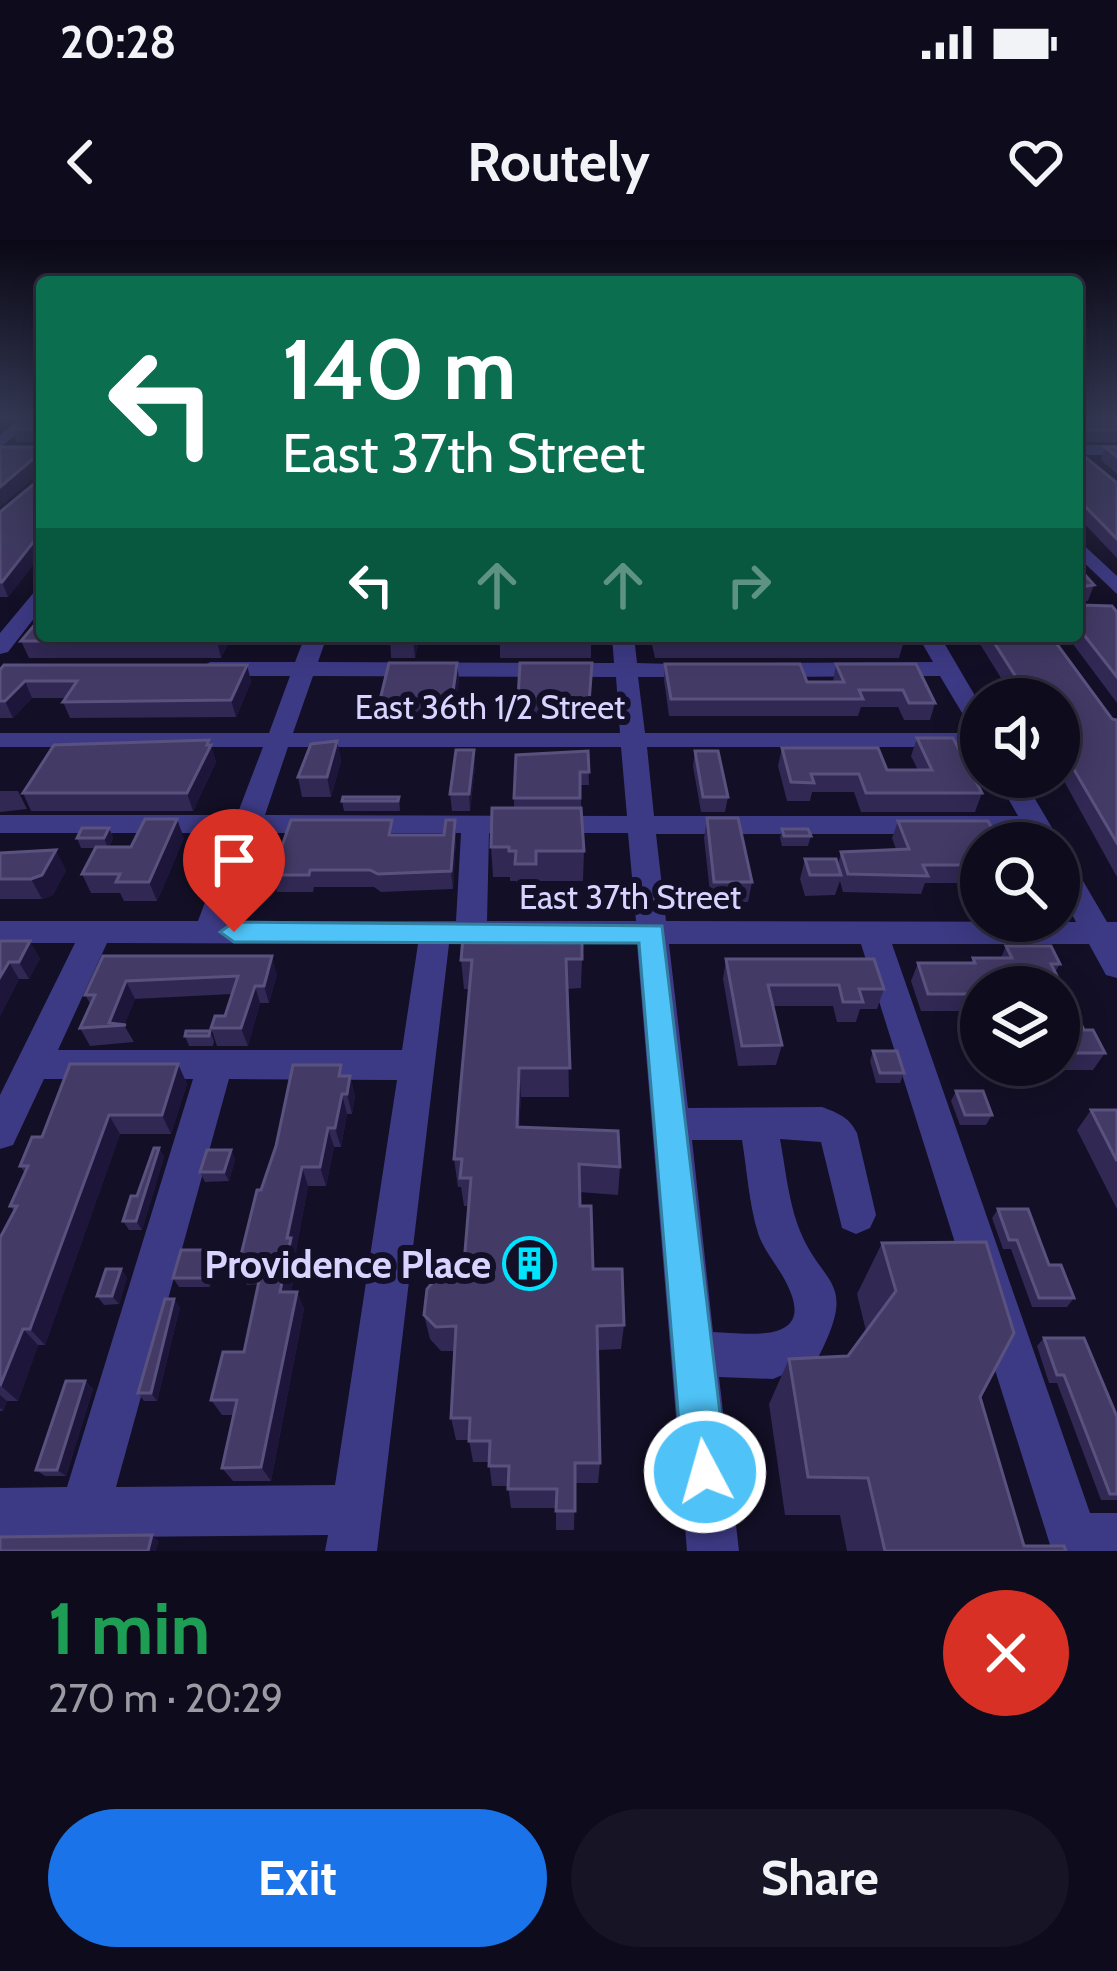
<!DOCTYPE html>
<html lang="en">
<head>
<meta charset="utf-8">
<style>
  body { margin:0; font-family:Cabin,sans-serif; background:#171425; color:#f1f3f6; height:100vh; display:flex; flex-direction:column; font-size:45px; white-space:nowrap }
  * { box-sizing:border-box; margin:0 }
  p { font-size:39px; color:#9b9ba3 }
  .icon { flex:none; width:66px; height:66px; fill:none; stroke:currentColor; stroke-width:2; stroke-linecap:round; stroke-linejoin:round }
  .map { position:relative; height:1311px; overflow:hidden }
  .details { display:flex; flex-direction:column; background:#0e0b1c; flex:1 }
  .details>* { flex:none }
  .banner { position:absolute; left:36px; top:36px; width:1047px; height:366px; border-radius:12px; box-shadow:0 6px 30px #0003,0 0 0 3px #2e2b3b; background:#0b6e4f; color:#fff; overflow:hidden }
  .tools { position:absolute; left:960px; top:438px; display:grid; gap:24px }
  .tools a { display:grid; place-items:center; width:120px; height:120px; border-radius:50%; background:#0e0b1c; box-shadow:0 6px 30px #0003,0 0 0 3px #2e2b3b; font-size:60px }
  .pin { position:absolute; display:grid; place-items:center; width:102px; height:102px; color:#fff; margin:-123px -51px; border-radius:50% 50% 50% 0; rotate:-45deg; box-shadow:0 0 12px #0007 }
  .pin .icon { rotate:45deg }
  .me { position:absolute; width:132px; margin:-66px; rotate:354deg; stroke-linejoin:round; filter:drop-shadow(0 0 9px #0008) }
  .turn { display:flex; align-items:center; gap:42px; height:252px; padding:0 48px; font-size:54px }
  .turn .icon { width:156px; height:156px; stroke-width:2.5 }
  .turn b { display:block; font-size:84px; line-height:102px }
  .lanes { display:flex; align-items:center; height:114px; padding:0 48px; background:#0003; justify-content:center; gap:60px; direction:ltr }
  .lanes .off { opacity:.35 }
  .round { display:grid; place-items:center; flex:none; width:126px; height:126px; border-radius:63px; background:#171425 }
  .headline { display:flex; align-items:center; justify-content:space-between; height:204px; padding:0 48px }
  h1 { font-size:72px; font-weight:800; line-height:90px; color:#1e9e55 }
  .primary-button { display:flex; gap:24px; margin-top:auto; padding:24px 48px }
  .primary-button a { flex:1; height:138px; border-radius:72px; background:#1a73e8; color:#fff; font-size:48px; font-weight:800; line-height:138px; text-align:center }
  .primary-button a+a { background:#171425; color:#f1f3f6 }
  .status { display:flex; justify-content:space-between; align-items:center; height:84px; padding:0 60px; background:#0e0b1c; direction:ltr }
  .status svg { height:33px; fill:currentColor }
  header { display:flex; justify-content:space-between; align-items:center; height:156px; padding:0 48px; background:#0e0b1c; font-size:54px; font-weight:800 }
  .map>svg:first-child { display:block }
  .lines { fill:none; stroke-linecap:round; stroke-linejoin:round }
  .minor { fill:#3d3a85; fill-rule:evenodd }
  .wall { fill:#312854 }
  .shaded-wall { fill:#1d163a }
  .building { fill:#433a66; stroke:#5a527e; stroke-width:3 }
  .route { fill:#4fc3f7; stroke:#337fa1; stroke-width:3 }
  .labels { text-anchor:middle; stroke-width:12; stroke-linejoin:round; paint-order:stroke }
  .street-label { font-size:33px; fill:#d9d4ff; stroke:#130f26 }
  .near-poi-label { font-size:39px; font-weight:bold; fill:#d9d4ff; stroke:#130f26; text-anchor:end }
</style>
</head>
<body>
<div class="status"><b>20:28</b><svg viewBox="0 0 49 12"><path d="M0 12V9h3v3zM5 12V6h3v6zM10 12V3h3v9zM15 12V0h3v12zM26 1h20v11H26zM47 4h2v5h-2z"/></svg></div>
<header><svg class="icon" aria-label="back" viewBox="0 0 24 24"><path d="M15 5l-7 7 7 7"/></svg>Routely<svg class="icon" aria-label="heart" viewBox="0 0 24 24"><path d="M12 20l-8-8c-3-5 5-10 8-4 3-6 11-1 8 4z"/></svg></header>
<div class="map">
<svg width="1117" height="1311" viewBox="0 0 1117 1311">
  <rect width="100%" height="100%" fill="#130f26"/>
  <g class="lines">
    <g class="minor">
      <polygon points="21,177 37,177 0,208 0,195"/>
      <polygon points="1109,177 1117,177 1117,182"/>
      <rect x="1077" y="205" width="40" height="10"/>
      <polygon points="1077,299 1117,336 1117,354 1077,316"/>
      <polygon points="42,349 42,368 8,412 0,414 0,393 35,351"/>
      <path d="M305,396h22l-9,26 296,1 -2,-27h22l3,27 73,2v10l-8,2h-64l7,56h329l-34,-57 -178,1 -11,-7 11,-7 171,-1 -15,-26h22l41,70v41h-334l7,69h364l-22,-39h26l39,66 -2,3 -26,-3 -5,-9h-372l10,87 410,1 -17,-32v-36l10,3 38,65h10v56l-11,-3 -17,-31h-197l198,569h27v38h-65l-191,-607h-192l19,164 134,-1c16,6 27,10 35,26l19,82 -6,13 -14,6 -14,-6 -21,-86 -41,-3c5,27 8,58 17,84 23,66 64,52 20,137l-44,19 -54,-2 20,174h-52l-50,-607h-188l-72,607h-52l3,-16 -328,3v-50l67,-1 126,-408h-149l-31,66 -13,4v-54l75,-152h-75v-22h198l33,-88h-231v-18h237l26,-68h-263v-14h269l21,-57h-80l-11,-7 11,-7h85zM313,436l303,1 4,56h-327zM288,507h333l6,69 -362,-1zM259,593h202l-5,88h-228zM489,593h139l8,88h-149zM107,703l311,1 -16,106h-344zM229,839l168,1 -62,405 -219,2zM692,900h50c5,30 7,64 16,93 7,21 24,37 32,58 23,54 -47,42 -77,41z"/>
    </g>
  </g>
  <g class="wall">
    <polygon points="42,177 42,313 8,357 0,357 0,272 40,239 40,232 0,266 0,207 37,207 39,202 17,202 12,189"/>
    <polygon points="1077,177 1117,184 1117,202 1078,202 1079,212 1117,243 1117,318 1077,276"/>
    <polygon points="1105,207 1117,207 1117,234 1101,220"/>
    <polygon points="1077,326 1094,345 1088,361 1080,361 1080,365 1117,372 1117,463 1067,396 1077,396"/>
    <polygon points="232,396 221,418 29,418 21,401"/>
    <polygon points="248,396 273,396 270,404 250,404"/>
    <polygon points="390,396 420,396 415,418 391,418"/>
    <polygon points="650,396 902,396 904,401 899,418 655,418"/>
    <polygon points="975,396 1051,396 1112,479 1117,480 1117,637 1059,532 1059,459 1014,459"/>
    <rect x="500" y="403" width="91" height="15"/>
    <polygon points="457,423 459,440 454,476 382,477 380,460"/>
    <polygon points="592,423 589,481 519,476 518,459"/>
    <polygon points="665,424 807,442 833,442 836,424 935,463 930,480 904,480 898,467 861,467 858,476 669,476 664,440"/>
    <polygon points="247,425 251,442 236,477 70,478 63,462 66,458 32,458 13,478 0,478 0,430"/>
    <polygon points="917,498 982,553 975,572 861,572 854,552 812,552 810,561 787,561 778,526 782,508 887,530 918,530 911,516"/>
    <polygon points="209,500 216,522 193,571 31,571 23,553"/>
    <polygon points="337,501 341,521 331,557 302,557 298,537"/>
    <polygon points="588,511 589,545 580,545 584,611 583,641 537,641 537,654 517,654 516,641 510,641 510,637 493,637 491,607 514,568 514,558"/>
    <polygon points="695,511 728,557 725,572 701,572 693,526"/>
    <polygon points="475,527 470,571 452,571 450,554"/>
    <polygon points="0,551 18,551 27,569 0,572"/>
    <polygon points="399,557 400,571 344,571 342,561"/>
    <polygon points="707,578 752,642 748,662 711,662 704,598"/>
    <polygon points="898,581 981,603 981,643 925,643 921,654 843,652 840,641 835,655 805,656 800,639 805,619 838,625 841,612 896,609 892,598"/>
    <polygon points="109,588 113,598 109,607 131,607 184,598 157,661 124,661 120,653 91,653 82,634 95,608 81,608 77,598"/>
    <polygon points="782,589 811,596 808,606 782,606 780,598"/>
    <polygon points="394,595 444,595 456,598 453,649 381,652 374,647 314,647 313,652 277,652 272,635"/>
    <polygon points="0,613 66,630 53,655 42,659 0,659"/>
    <polygon points="507,694 572,698 582,719 581,748 567,749 569,857 521,857 519,887 620,927 618,955 579,952 580,966 593,1029 624,1085 621,1109 598,1110 600,1223 598,1243 575,1243 574,1290 556,1290 556,1268 511,1268 508,1246 492,1246 489,1222 473,1222 469,1200 456,1200 451,1178 455,1111 441,1111 430,1099 424,1075 463,1036 469,966 464,966 461,947 458,947 454,919 469,749 464,749 461,720"/>
    <polygon points="0,701 40,718 29,739 19,739 0,776"/>
    <polygon points="1006,706 1060,724 1055,732 1084,790 1105,813 1093,830 1047,830 1044,825 1059,825 1059,747 981,747 981,789 974,771 921,771 911,741 918,723 971,723 973,718 1001,718"/>
    <polygon points="103,716 277,734 269,763 260,763 248,806 217,806 211,788 225,776 232,754 135,759 124,785 134,802 90,806 80,788 91,765 85,755"/>
    <polygon points="726,719 884,749 877,769 860,769 856,782 837,782 833,766 773,766 782,805 776,825 738,826 723,739"/>
    <polygon points="210,791 214,801 213,806 189,806 185,796"/>
    <polygon points="873,811 904,833 900,843 876,843 870,821"/>
    <polygon points="178,824 187,844 171,894 120,894 45,1105 38,1105 18,1161 7,1161 3,1171 0,1171 0,998 14,971 10,966 25,933 20,926 42,897"/>
    <polygon points="344,836 350,836 355,856 352,874 347,874 341,907 334,907 326,946 308,946 296,1010 298,1016 291,1052 297,1052 304,1069 271,1241 233,1241 222,1228 233,1175 222,1175 211,1160 244,1112 259,1044 247,1045 238,1027 276,906"/>
    <polygon points="956,851 992,875 986,885 960,885 951,861"/>
    <polygon points="1091,870 1117,870 1117,969 1077,890"/>
    <polygon points="159,908 164,917 142,990 129,990 123,981 137,956"/>
    <polygon points="231,910 235,919 229,941 205,942 200,932"/>
    <polygon points="998,969 1074,1058 1067,1067 1032,1067 1011,1009 1003,1009 992,978"/>
    <polygon points="882,1003 980,1157 1024,1306 1066,1311 847,1311 840,1275 785,1275 769,1164 789,1119 848,1116 866,1091 857,1054"/>
    <polygon points="217,1019 210,1047 179,1047 173,1038"/>
    <polygon points="121,1029 127,1038 119,1064 104,1065 97,1056"/>
    <polygon points="180,1067 157,1161 144,1161 138,1153"/>
    <polygon points="1044,1098 1117,1177 1117,1260 1101,1260 1057,1143 1049,1143 1037,1106"/>
    <polygon points="85,1141 93,1149 66,1236 45,1236 36,1230"/>
  </g>
  <g class="shaded-wall">
    <polygon points="0,177 15,177 0,189"/>
    <polygon points="34,218 39,232 0,266 0,247"/>
    <polygon points="42,291 42,313 8,357 2,342"/>
    <polygon points="219,396 232,396 221,418 217,401"/>
    <polygon points="414,396 420,396 415,418 413,400"/>
    <polygon points="457,423 459,440 454,476 452,459"/>
    <polygon points="247,425 251,442 236,477 231,460"/>
    <polygon points="25,441 32,458 13,478 5,461"/>
    <polygon points="209,500 216,522 193,571 187,553"/>
    <polygon points="337,501 341,521 331,557 327,537"/>
    <polygon points="474,510 475,527 470,571 469,554"/>
    <polygon points="177,579 184,598 157,661 149,642"/>
    <polygon points="455,580 456,598 453,649 451,631"/>
    <polygon points="109,588 113,598 108,608 104,598"/>
    <polygon points="56,610 66,630 53,655 42,659 31,639"/>
    <polygon points="30,701 40,718 29,739 19,722"/>
    <polygon points="272,716 277,734 269,763 264,746"/>
    <polygon points="9,722 19,739 0,776 0,737"/>
    <polygon points="126,741 135,759 124,785 109,783"/>
    <polygon points="255,746 260,763 248,806 241,788"/>
    <polygon points="178,824 187,844 171,894 162,875"/>
    <polygon points="519,828 521,857 518,915 517,887"/>
    <polygon points="350,836 355,856 352,874 347,854"/>
    <polygon points="342,854 347,874 341,907 335,888"/>
    <polygon points="109,875 120,894 45,1105 30,1089"/>
    <polygon points="328,888 334,907 326,946 320,927"/>
    <polygon points="159,908 164,917 142,990 136,981"/>
    <polygon points="231,910 235,919 229,941 224,932"/>
    <polygon points="302,927 308,946 296,1010 298,1016 288,1069 280,1052 287,998"/>
    <polygon points="213,1010 217,1019 210,1047 205,1038"/>
    <polygon points="121,1029 127,1038 119,1064 112,1056"/>
    <polygon points="297,1052 304,1069 271,1241 261,1227"/>
    <polygon points="174,1059 180,1067 157,1161 151,1153"/>
    <polygon points="23,1089 38,1105 18,1161 1,1146"/>
    <polygon points="85,1141 93,1149 66,1236 57,1230"/>
    <polygon points="0,1155 7,1161 3,1171 0,1168"/>
    <polygon points="152,1295 159,1301 156,1311 148,1311"/>
  </g>
  <g class="building">
    <polygon points="24,177 42,177 42,291 2,342 0,342 0,272 40,239 40,219 34,218 0,247 0,207 37,207 42,193 37,189 12,189"/>
    <polygon points="1077,177 1108,177 1117,184 1117,190 1078,190 1079,212 1117,243 1117,299 1077,258"/>
    <polygon points="1105,207 1117,207 1117,217"/>
    <polygon points="1077,326 1094,345 1080,347 1080,365 1112,366 1117,372 1117,437 1077,386"/>
    <polygon points="42,376 42,396 219,396 217,401 21,401"/>
    <polygon points="390,396 414,396 413,400 389,400"/>
    <polygon points="500,396 590,396 591,403 500,403"/>
    <polygon points="655,396 902,396 904,401 656,401"/>
    <polygon points="990,396 1051,396 1112,479 1117,480 1117,603 1059,504 1059,459 1030,459"/>
    <polygon points="389,423 457,423 452,459 380,460"/>
    <polygon points="520,423 592,423 589,463 518,459"/>
    <polygon points="665,424 800,424 807,442 844,442 836,424 916,424 935,463 909,463 903,450 859,450 863,459 671,459"/>
    <polygon points="4,425 247,425 231,460 63,462 77,441 25,441 5,461 0,461 0,430"/>
    <polygon points="917,498 953,498 982,553 866,553 859,534 811,534 814,543 791,542 782,508 878,508 887,530 932,530"/>
    <polygon points="209,500 207,505 211,505 187,553 23,553 54,505"/>
    <polygon points="337,501 327,537 298,537 311,504"/>
    <polygon points="456,510 474,510 469,554 450,554"/>
    <polygon points="588,511 589,532 580,532 580,558 514,558 516,515"/>
    <polygon points="695,511 718,511 728,557 703,557"/>
    <polygon points="343,557 399,557 398,561 342,561"/>
    <polygon points="492,568 581,568 584,611 536,611 536,624 515,624 516,611 509,611 509,607 491,607"/>
    <polygon points="707,578 738,578 752,642 714,642"/>
    <polygon points="145,579 177,579 149,642 116,642 120,634 82,634 96,607 131,607"/>
    <polygon points="291,580 392,580 389,595 444,595 446,580 455,580 451,631 378,634 370,630 310,630 309,635 272,635"/>
    <polygon points="898,581 988,581 1000,603 981,603 981,625 923,625 928,636 848,634 841,612 909,609"/>
    <polygon points="82,588 109,588 104,598 77,598"/>
    <polygon points="782,589 808,589 811,596 784,596"/>
    <polygon points="56,610 42,635 31,639 0,639 0,613"/>
    <polygon points="805,619 836,619 841,635 810,635"/>
    <polygon points="476,687 506,687 506,694 541,695 541,687 572,687 572,698 582,698 582,719 566,719 570,828 519,828 517,887 618,891 620,927 579,924 580,966 591,966 593,1029 622,1029 624,1085 597,1086 600,1223 575,1223 575,1271 556,1271 557,1249 508,1249 509,1226 489,1226 490,1201 469,1201 470,1178 451,1178 456,1086 436,1087 424,1075 427,1049 438,1036 463,1036 471,938 460,938 462,919 454,919 472,720 461,720 463,698 475,697"/>
    <polygon points="0,701 30,701 19,722 9,722 0,737"/>
    <polygon points="1006,706 1051,706 1060,724 1051,724 1084,790 1093,790 1105,813 1059,813 1059,747 981,747 981,754 928,754 918,723 975,723 973,718 1012,718"/>
    <polygon points="103,716 272,716 264,746 255,746 241,788 211,788 215,776 225,776 238,736 126,741 109,783 126,785 80,788 95,755 85,755"/>
    <polygon points="726,719 874,719 884,749 859,749 863,762 843,762 839,745 768,745 782,805 742,806"/>
    <polygon points="186,791 210,791 209,796 185,796"/>
    <polygon points="873,811 897,811 904,833 880,833"/>
    <polygon points="70,824 178,824 162,875 109,875 30,1089 23,1089 0,1146 0,998 17,966 10,966 28,926 20,926 32,897 42,897"/>
    <polygon points="293,825 341,825 339,836 350,836 347,854 342,854 335,888 328,888 320,927 302,927 287,998 291,998 280,1052 297,1052 261,1227 222,1228 237,1160 211,1160 223,1112 244,1112 262,1027 238,1027 257,950 261,950 276,906"/>
    <polygon points="956,851 983,851 992,875 965,875"/>
    <polygon points="1091,870 1117,870 1117,921"/>
    <polygon points="154,908 159,908 136,981 123,981 131,956 137,956"/>
    <polygon points="207,910 231,910 224,932 200,932"/>
    <polygon points="998,969 1028,969 1049,1025 1061,1025 1074,1058 1039,1058 1017,1000 1009,1000"/>
    <polygon points="986,1002 1014,1093 980,1157 1024,1306 1064,1306 1066,1311 885,1311 868,1238 808,1237 789,1119 848,1116 896,1051 882,1003"/>
    <polygon points="181,1010 213,1010 205,1038 173,1038"/>
    <polygon points="106,1029 121,1029 112,1056 97,1056"/>
    <polygon points="165,1059 174,1059 151,1153 138,1153"/>
    <polygon points="1044,1098 1084,1098 1117,1177 1117,1254 1110,1254 1064,1135 1057,1135"/>
    <polygon points="66,1141 85,1141 57,1230 36,1230"/>
    <polygon points="152,1295 148,1311 0,1311 0,1297"/>
  </g>
  <linearGradient id="sky" x2="0" y2="1"><stop stop-color="#0a0815"/><stop offset="0.49" stop-color="#333752"/><stop offset="1" stop-color="#333752" stop-opacity="0"/></linearGradient>
  <rect width="1117" height="361" fill="url(#sky)"/>
  <polygon class="route" points="234,682 662,686 727,1232 721,1247 705,1254 690,1247 683,1232 639,703 234,702 220,692"/>
  <defs>
    <symbol id="building-ring" viewBox="-11 -11 22 22"><circle r="9.5" fill="#130f26" stroke="#00e5ff" stroke-width="1.5"/><path d="M-4-6H4V6H1V3H-1V6H-4ZM-2.5-4.3h1.7v1.8h-1.7ZM.8-4.3h1.7v1.8H.8ZM-2.5-1h1.7V.8h-1.7ZM.8-1h1.7V.8H.8Z" fill="#00e5ff"/></symbol>
  </defs>
  <g fill-rule="evenodd">
    <use href="#building-ring" x="500" y="994" width="59" height="59"/>
  </g>
  <g class="labels">
    <g class="street-label">
      <text x="490" y="479">East 36th 1/2 Street</text>
      <text x="630" y="669">East 37th Street</text>
    </g>
    <g class="near-poi-label">
      <text x="491" y="1038">Providence Place</text>
    </g>
  </g>
</svg>
<div class="tools">
<a><svg class="icon" aria-label="sound" viewBox="0 0 24 24"><path d="M4 9h4l5-4v14l-5-4H4zM17 9q2 3 0 6"/></svg></a>
<a><svg class="icon" aria-label="search" viewBox="0 0 24 24"><circle cx="10" cy="10" r="6"/><path d="M15 15l6 6"/></svg></a>
<a><svg class="icon" aria-label="layers" viewBox="0 0 24 24"><path d="M12 4l9 5-9 5-9-5zM3 14l9 5 9-5"/></svg></a>
</div>
<div class="pin" style="left:234px;top:692px;background:#d93025"><svg class="icon" aria-label="arrive" viewBox="0 0 24 24"><path d="M6 21V4h12l-3 4 3 4H6"/></svg></div>
<svg class="me" style="left:705px;top:1232px" viewBox="-20 -20 40 40"><circle r="17" fill="#4fc3f7" stroke="#fff" stroke-width="3"/><path d="M0-11L8 9 0 5-8 9z" fill="#fff"/></svg>
<div class="banner">
<div class="turn"><svg class="icon" aria-label="left" viewBox="0 0 24 24"><path d="M17 20v-9H6M10 6l-5 5 5 5"/></svg><div><b>140 m</b>East 37th Street</div></div>
<div class="lanes"><svg class="icon" aria-label="left" viewBox="0 0 24 24"><path d="M17 20v-9H6M10 6l-5 5 5 5"/></svg><svg class="icon off" aria-label="ahead" viewBox="0 0 24 24"><path d="M12 20V5M6 11l6-6 6 6"/></svg><svg class="icon off" aria-label="ahead" viewBox="0 0 24 24"><path d="M12 20V5M6 11l6-6 6 6"/></svg><svg class="icon off" aria-label="right" viewBox="0 0 24 24"><path d="M7 20v-9h11M14 6l5 5-5 5"/></svg></div>
</div>
</div>
<section class="details">
<div class="headline"><div><h1>1 min</h1><p>270 m · 20:29</p></div><a class="round" style="background:#d93025;color:#fff"><svg class="icon" aria-label="close" viewBox="0 0 24 24"><path d="M6 6l12 12M18 6L6 18"/></svg></a></div>
<div class="primary-button"><a>Exit</a><a>Share</a></div>
</section>
</body>
</html>
